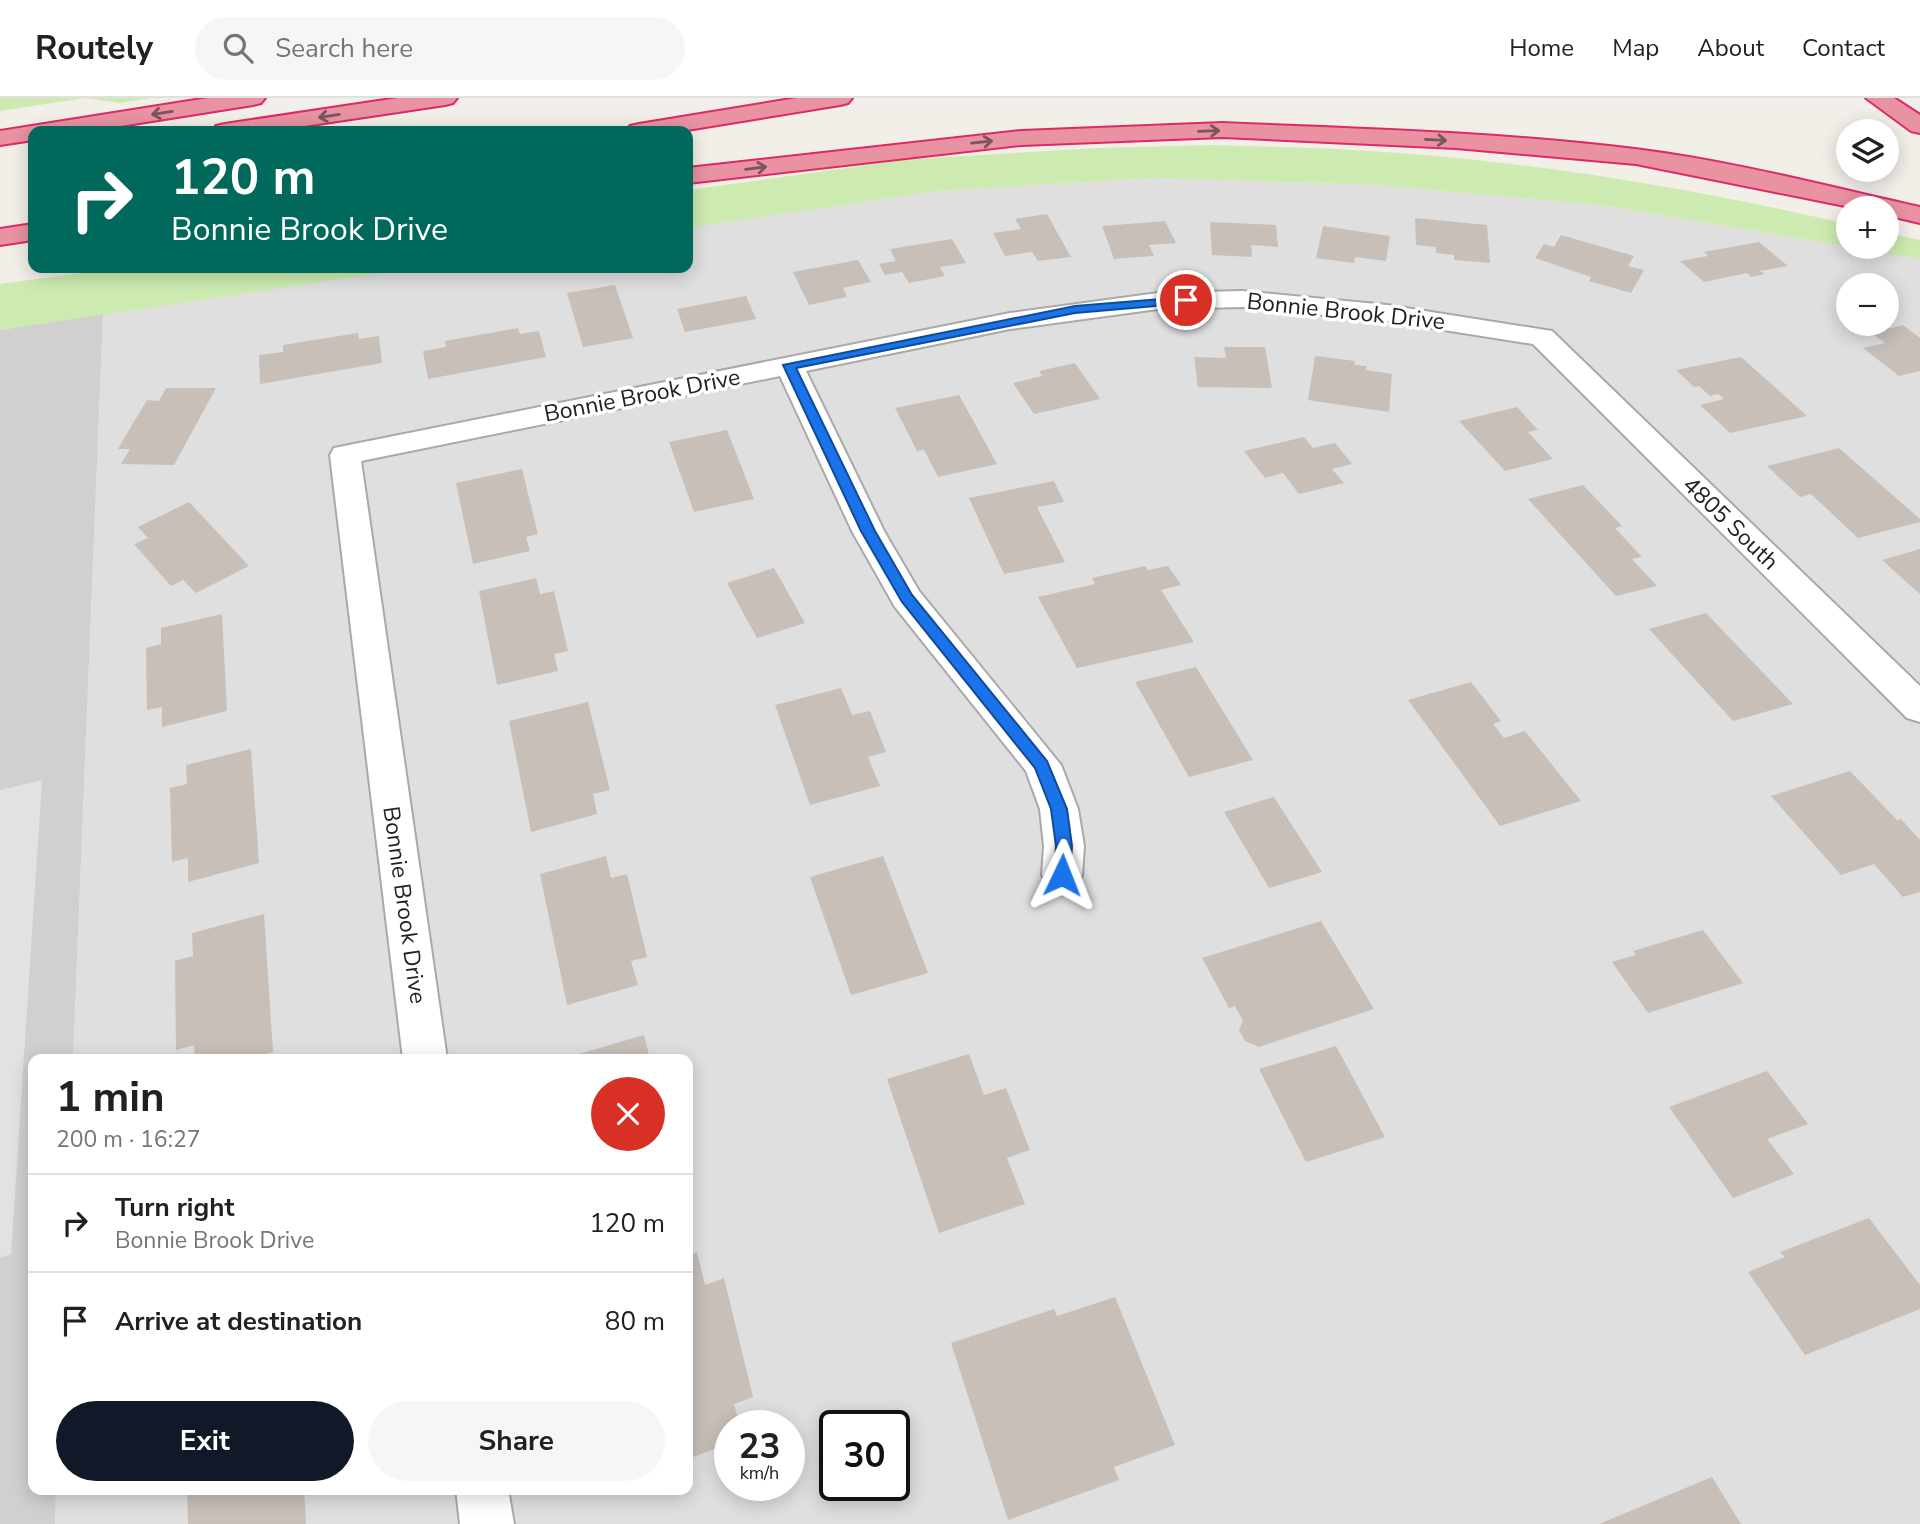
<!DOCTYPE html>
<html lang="en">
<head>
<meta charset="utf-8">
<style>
  body { margin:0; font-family:"Nunito Sans",sans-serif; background:#f6f6f6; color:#202124; height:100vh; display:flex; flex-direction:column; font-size:26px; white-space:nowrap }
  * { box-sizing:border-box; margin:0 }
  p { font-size:23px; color:#757577 }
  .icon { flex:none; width:38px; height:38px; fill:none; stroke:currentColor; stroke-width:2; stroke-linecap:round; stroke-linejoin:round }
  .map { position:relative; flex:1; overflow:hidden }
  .panel { position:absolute; left:28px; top:956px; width:665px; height:441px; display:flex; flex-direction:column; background:#fff; border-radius:14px; box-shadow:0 4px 18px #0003 }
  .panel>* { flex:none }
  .top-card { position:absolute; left:28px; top:28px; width:665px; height:147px; border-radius:14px; box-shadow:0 4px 18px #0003; background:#00695c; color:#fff; overflow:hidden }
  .fabs { position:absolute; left:1836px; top:21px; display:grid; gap:14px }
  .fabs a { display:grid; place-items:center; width:63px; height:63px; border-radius:50%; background:#fff; box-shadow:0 4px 18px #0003; font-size:35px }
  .speed { position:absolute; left:714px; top:1312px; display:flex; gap:14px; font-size:35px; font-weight:700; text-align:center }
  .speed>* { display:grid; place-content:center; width:91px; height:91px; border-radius:50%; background:#fff; box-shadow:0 4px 18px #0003; line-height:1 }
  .speed small { font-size:18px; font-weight:400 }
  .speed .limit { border:4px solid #111; border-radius:10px; background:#fff; color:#111 }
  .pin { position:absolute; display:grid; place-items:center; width:60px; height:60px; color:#fff; margin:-30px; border:4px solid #fff; border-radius:50%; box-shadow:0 2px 7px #0007 }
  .me { position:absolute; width:77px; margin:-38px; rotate:2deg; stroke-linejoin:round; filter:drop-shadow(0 0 5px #0008) }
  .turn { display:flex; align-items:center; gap:24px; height:147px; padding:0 28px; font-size:32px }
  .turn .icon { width:91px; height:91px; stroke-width:2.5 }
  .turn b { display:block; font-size:49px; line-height:60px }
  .round { display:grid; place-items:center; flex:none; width:74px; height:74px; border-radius:37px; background:#f6f6f6 }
  .head { display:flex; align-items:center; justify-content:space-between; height:119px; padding:0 28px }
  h1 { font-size:42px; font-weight:700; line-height:52px }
  .action { display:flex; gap:14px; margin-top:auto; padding:14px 28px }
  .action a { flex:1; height:80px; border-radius:42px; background:#111827; color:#fff; font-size:28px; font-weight:700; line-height:80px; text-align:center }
  .action a+a { background:#f6f6f6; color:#202124 }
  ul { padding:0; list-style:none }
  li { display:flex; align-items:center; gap:21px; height:98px; padding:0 28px; border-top:2px solid #e0e0e0 }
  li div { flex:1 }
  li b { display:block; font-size:26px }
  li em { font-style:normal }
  header { display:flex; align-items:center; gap:42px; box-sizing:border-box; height:98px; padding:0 35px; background:#fff; border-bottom:2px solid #e0e0e0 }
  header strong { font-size:33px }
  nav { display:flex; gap:38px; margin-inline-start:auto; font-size:24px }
  .search { width:490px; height:63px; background:#f6f6f6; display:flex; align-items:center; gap:18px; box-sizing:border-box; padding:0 24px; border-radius:38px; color:#757577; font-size:26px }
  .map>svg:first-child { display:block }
  .residential { fill:#e0dfdf; fill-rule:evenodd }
  .religious { fill:#d0d0d0 }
  .grass { fill:#cdebb0 }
  .parking { fill:#e2e2e2 }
  .building { fill:#c7bfb8 }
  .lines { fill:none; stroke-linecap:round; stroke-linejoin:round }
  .minor-casing { stroke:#a9a9a9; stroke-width:4 }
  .highway-casing { stroke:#dc2a67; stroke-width:4 }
  .minor { fill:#fff; fill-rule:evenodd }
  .highway { fill:#e892a2; fill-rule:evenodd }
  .oneway { stroke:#7b545c }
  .route { fill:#1a73e8; stroke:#114b97; stroke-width:2 }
  .labels { text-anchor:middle; stroke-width:7; stroke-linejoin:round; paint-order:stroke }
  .street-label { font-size:23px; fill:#222; stroke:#fff }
</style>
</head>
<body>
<header>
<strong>Routely</strong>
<div class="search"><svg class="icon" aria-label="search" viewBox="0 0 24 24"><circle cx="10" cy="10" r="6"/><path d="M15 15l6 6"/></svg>Search here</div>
<nav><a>Home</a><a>Map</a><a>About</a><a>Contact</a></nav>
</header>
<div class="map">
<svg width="1920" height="1426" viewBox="0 0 1920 1426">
  <rect width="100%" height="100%" fill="#f2efe9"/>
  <path class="residential" d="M1155,80l222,7 231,21 312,53v1265h-1865l1,-35h632v-430h-615l30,-746 303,-45h282v-41l250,-36zM1848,187h38v39h-38zM730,1328h59v60h-59zM835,1328h59v60h-59z"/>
  <polygon class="religious" points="103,215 73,961 33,961 33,1391 56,1391 55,1426 0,1426 0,232"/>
  <g class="grass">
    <polygon points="0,0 151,0 120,5 85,0 0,13"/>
    <path d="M1214,47c46,2 92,2 138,5 167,9 334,37 496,74v23h38l1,-14 33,7v19l-312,-53 -231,-21 -222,-7 -217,13 -250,37v-38l224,-31 186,-11z"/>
    <polygon points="119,170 415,170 0,232 0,186"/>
  </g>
  <polygon class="parking" points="42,682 11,1156 0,1160 0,692"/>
  <g class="building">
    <polygon points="1047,116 1071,159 1038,163 1032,154 1005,158 993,135 1021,131 1015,121"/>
    <polygon points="1415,120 1487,127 1490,165 1454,162 1454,157 1436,155 1436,149 1416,147"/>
    <polygon points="1165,123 1176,145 1149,147 1154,158 1114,161 1102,128"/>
    <polygon points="1210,124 1276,127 1278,149 1251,147 1252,159 1212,157"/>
    <polygon points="1323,128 1390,138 1386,163 1355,159 1354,165 1316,160"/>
    <polygon points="1561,137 1634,158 1628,168 1644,172 1631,195 1589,183 1591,179 1535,160 1544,146 1554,149"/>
    <polygon points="952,141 966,165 940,169 945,178 909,185 902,174 885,177 879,166 896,163 890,151"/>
    <polygon points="1759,144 1788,168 1760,173 1765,176 1751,179 1747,175 1704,184 1680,163 1708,158 1704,154"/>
    <polygon points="858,162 871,184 843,190 847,199 809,207 793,174"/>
    <polygon points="615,187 633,240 583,249 567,195"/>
    <polygon points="746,198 756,221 685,234 677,211"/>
    <polygon points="1903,227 1920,240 1920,273 1899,278 1863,250 1885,245 1871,235"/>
    <polygon points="518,230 520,236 539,233 546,259 428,281 423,253 446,249 445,243"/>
    <polygon points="358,235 359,241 379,238 382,265 260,286 259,257 283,254 283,247"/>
    <polygon points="1224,249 1265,249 1272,290 1198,289 1194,259 1226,260"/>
    <polygon points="1315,258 1355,263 1354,267 1367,268 1366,272 1392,276 1389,314 1308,302"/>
    <polygon points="1741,259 1807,318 1730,335 1700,307 1724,301 1718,296 1710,298 1699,288 1694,289 1676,272"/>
    <polygon points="1075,265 1100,301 1034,316 1013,285 1042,278 1039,273"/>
    <polygon points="166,290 216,290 174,367 121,366 130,351 118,351 132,327 147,302 159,303"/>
    <polygon points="959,297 997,366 938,379 924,352 917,353 895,310"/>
    <polygon points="1517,309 1538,332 1528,334 1553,361 1505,373 1459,323"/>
    <polygon points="727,332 754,401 694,414 669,344"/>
    <polygon points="1304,339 1313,350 1335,345 1352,366 1332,371 1344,385 1299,396 1283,375 1265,380 1244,353"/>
    <polygon points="1839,350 1920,421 1920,424 1858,440 1811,396 1800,399 1767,368"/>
    <polygon points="522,371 538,436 526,439 530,453 473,466 456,385"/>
    <polygon points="1054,383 1064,404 1037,409 1065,464 1004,476 969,400"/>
    <polygon points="1583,387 1622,428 1615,430 1642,459 1632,461 1657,488 1616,498 1528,401"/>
    <polygon points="189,404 249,468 196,495 183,482 171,488 134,446 148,440 138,429"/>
    <polygon points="1920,451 1920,496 1882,462"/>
    <polygon points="1145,468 1148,472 1168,468 1181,487 1161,492 1194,544 1077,570 1038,499 1095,486 1092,480"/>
    <polygon points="774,470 805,525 757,540 727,485"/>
    <polygon points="536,480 540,496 554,493 568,553 554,556 558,573 497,587 479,493"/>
    <polygon points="1706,515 1793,606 1733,623 1649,531"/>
    <polygon points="222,516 227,613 162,629 162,609 147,612 146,550 161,546 161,530"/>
    <polygon points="1196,569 1253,662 1189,679 1135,584"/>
    <polygon points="1471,584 1501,623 1493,626 1504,640 1525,633 1581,703 1500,728 1408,602"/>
    <polygon points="841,590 852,617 870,613 886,654 868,659 880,688 810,707 775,607"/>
    <polygon points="588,604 610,692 593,696 597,716 531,734 509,623"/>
    <polygon points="251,651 259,765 188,784 188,760 172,764 170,690 187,686 186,667"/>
    <polygon points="1850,673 1897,722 1901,721 1920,742 1920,794 1903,799 1874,766 1841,777 1771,698"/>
    <polygon points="1274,699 1322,774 1269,790 1224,714"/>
    <polygon points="606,758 611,780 627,776 647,859 631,863 638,887 567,907 540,776"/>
    <polygon points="883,758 928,875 851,897 810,779"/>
    <polygon points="264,816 273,954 248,961 195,961 194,947 176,952 175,863 193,858 192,835"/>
    <polygon points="1321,823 1374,911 1259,949 1245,943 1239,932 1243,923 1235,908 1229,910 1202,860"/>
    <polygon points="1703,832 1743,885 1648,915 1612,864 1636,857 1633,853"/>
    <polygon points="644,937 650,961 573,961 572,958"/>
    <polygon points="1336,948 1385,1039 1306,1064 1259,971"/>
    <polygon points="969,956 984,997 1006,990 1030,1052 1007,1060 1025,1106 939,1135 887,981"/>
    <polygon points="1767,973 1808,1026 1767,1041 1794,1076 1733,1100 1669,1009"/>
    <polygon points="1869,1120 1920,1187 1920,1211 1805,1257 1748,1174 1785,1159 1780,1154"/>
    <polygon points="697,1154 705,1187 724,1180 753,1299 734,1306 740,1328 730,1328 730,1345 688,1361 688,1157"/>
    <polygon points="1115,1199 1175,1347 1114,1369 1119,1382 1008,1422 951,1245 1054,1211 1057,1218"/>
    <polygon points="1712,1379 1741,1426 1599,1426"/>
    <polygon points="187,1391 304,1391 306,1426 188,1426"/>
  </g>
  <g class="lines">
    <defs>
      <g id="minor">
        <polygon points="1242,193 1387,207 1552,233 1920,588 1920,624 1907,620 1533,246 1387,223 1242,209 1158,211 1010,231 806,273 884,433 919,493 1061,667 1078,711 1084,748 1082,777 1076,788 1062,793 1048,788 1042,777 1044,748 1040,711 1026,673 895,509 852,433 780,278 361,363 447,961 403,961 330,357 334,350 1010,215 1158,195"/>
        <polygon points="456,1391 508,1391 514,1426 460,1426"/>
      </g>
      <g id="highway">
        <polygon points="208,0 265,0 261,5 253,7 89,33 33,33 33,42 0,47 0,33"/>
        <polygon points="398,0 457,0 453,5 445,7 271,33 213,33 216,28 225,26"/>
        <polygon points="797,0 852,0 848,5 840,7 681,33 627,33 630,28 639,26"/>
        <polygon points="1866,0 1894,0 1920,17 1920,35 1911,33"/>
        <path d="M1223,25c137,6 275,9 412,26 96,12 191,37 285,58v16l-34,-8v-7h-31l-219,-44 -180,-16 -233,-11 -202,8 -333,38v-15l333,-37z"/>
        <polygon points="33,126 33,142 0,147 0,131"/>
      </g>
    </defs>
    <use href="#minor" class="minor-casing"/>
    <use href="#highway" class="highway-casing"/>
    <use href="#minor" class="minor"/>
    <use href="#highway" class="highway"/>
  </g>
  <defs><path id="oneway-shaft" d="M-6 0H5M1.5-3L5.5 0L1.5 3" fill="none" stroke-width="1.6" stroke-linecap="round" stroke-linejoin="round" transform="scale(1.75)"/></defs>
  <g class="oneway">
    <use href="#oneway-shaft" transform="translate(162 15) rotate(171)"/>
    <use href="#oneway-shaft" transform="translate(329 18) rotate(171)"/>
    <use href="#oneway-shaft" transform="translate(1209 33) rotate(-2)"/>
    <use href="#oneway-shaft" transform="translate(1436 42) rotate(3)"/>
    <use href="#oneway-shaft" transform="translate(982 44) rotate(-6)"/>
    <use href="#oneway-shaft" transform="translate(756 70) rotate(-7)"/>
  </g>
  <polygon class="route" points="1186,199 1192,202 1190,205 1075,215 796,270 875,433 912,497 1047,663 1067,711 1072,748 1070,777 1062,784 1054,777 1056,748 1051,711 1035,670 902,504 861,433 783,267 1075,208"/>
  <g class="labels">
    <g class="street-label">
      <text transform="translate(1346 213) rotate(6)" y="8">Bonnie Brook Drive</text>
      <text transform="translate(642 297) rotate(-11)" y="8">Bonnie Brook Drive</text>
      <text transform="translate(1731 425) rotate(44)" y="8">4805 South</text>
      <text transform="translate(405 807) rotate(82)" y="8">Bonnie Brook Drive</text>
    </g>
  </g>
</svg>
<div class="fabs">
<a><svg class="icon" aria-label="layers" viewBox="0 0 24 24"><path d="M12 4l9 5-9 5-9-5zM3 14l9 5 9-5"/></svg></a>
<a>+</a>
<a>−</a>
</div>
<div class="speed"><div>23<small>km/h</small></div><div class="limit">30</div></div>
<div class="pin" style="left:1186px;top:202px;background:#d93025"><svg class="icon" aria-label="arrive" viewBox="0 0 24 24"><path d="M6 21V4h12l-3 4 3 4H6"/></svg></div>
<svg class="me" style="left:1062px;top:777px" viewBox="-20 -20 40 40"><path d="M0-17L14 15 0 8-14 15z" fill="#1a73e8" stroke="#fff" stroke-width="4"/></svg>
<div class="top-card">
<div class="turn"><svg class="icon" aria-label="right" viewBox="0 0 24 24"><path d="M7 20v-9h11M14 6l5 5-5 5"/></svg><div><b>120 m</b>Bonnie Brook Drive</div></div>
</div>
<section class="panel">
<div class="head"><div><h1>1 min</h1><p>200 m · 16:27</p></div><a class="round" style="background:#d93025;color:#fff"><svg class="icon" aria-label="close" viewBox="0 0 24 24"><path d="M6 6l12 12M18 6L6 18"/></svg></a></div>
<ul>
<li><svg class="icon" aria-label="right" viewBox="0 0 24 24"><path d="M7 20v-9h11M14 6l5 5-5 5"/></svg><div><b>Turn right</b><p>Bonnie Brook Drive</p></div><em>120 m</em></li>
<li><svg class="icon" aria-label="arrive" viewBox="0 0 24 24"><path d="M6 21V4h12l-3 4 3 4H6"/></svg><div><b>Arrive at destination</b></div><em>80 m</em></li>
</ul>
<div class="action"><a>Exit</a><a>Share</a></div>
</section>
</div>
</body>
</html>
